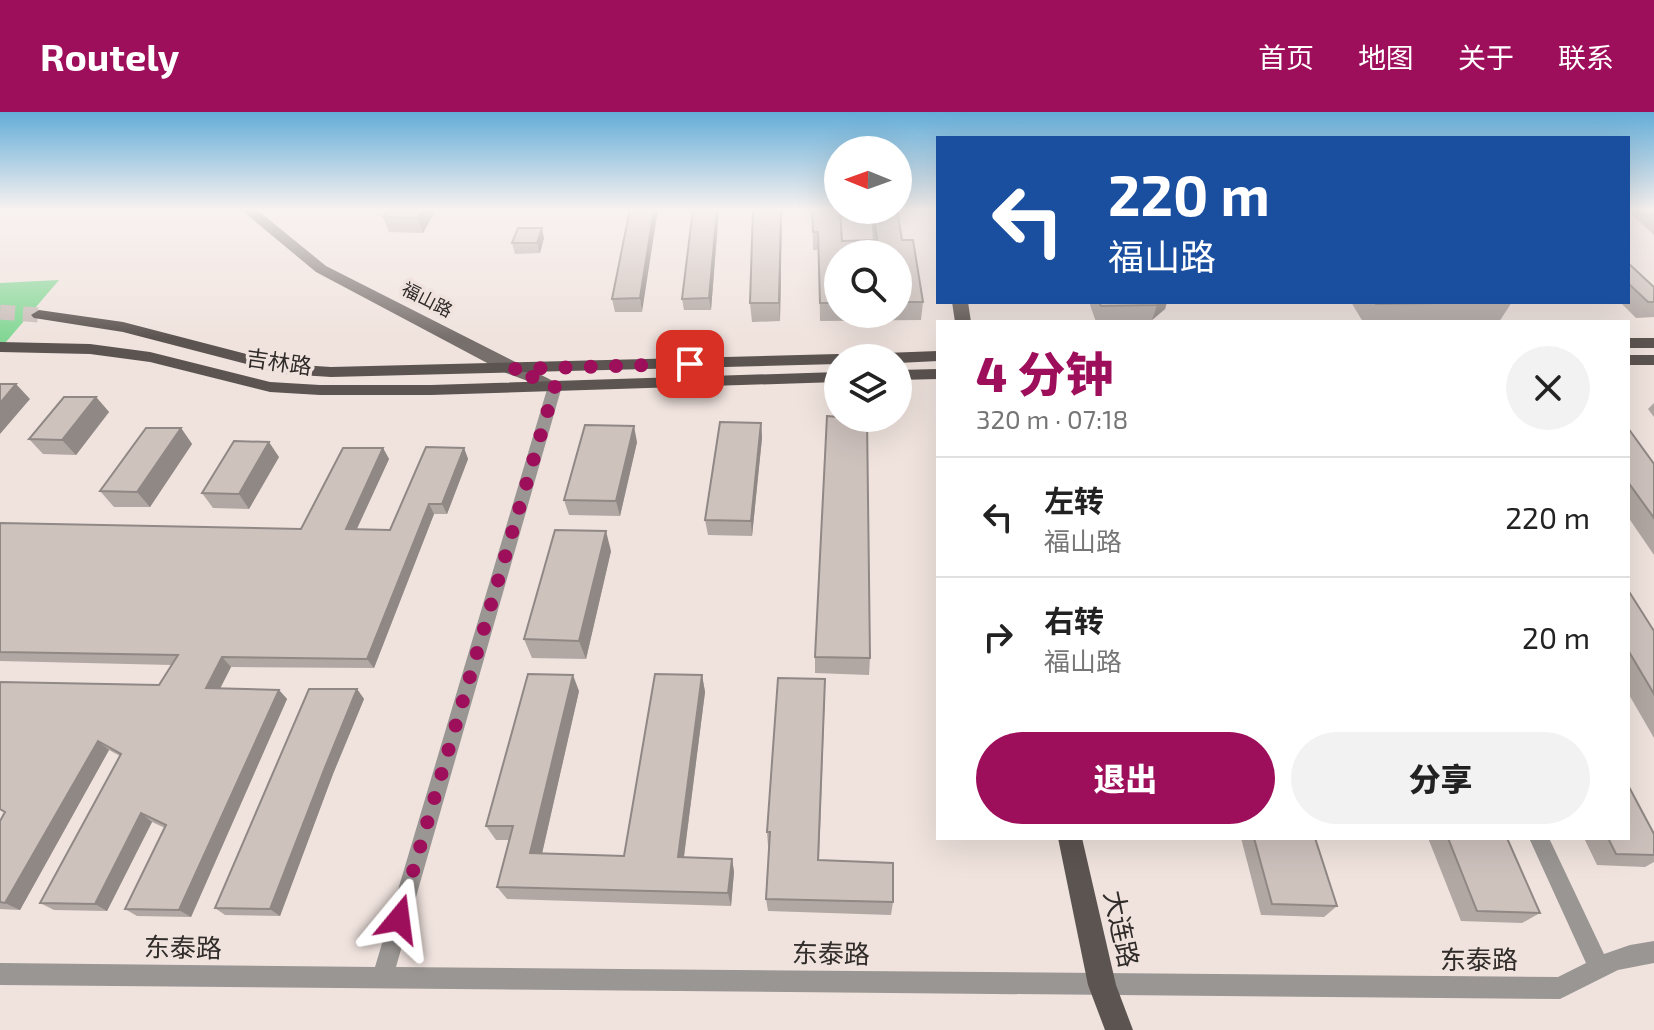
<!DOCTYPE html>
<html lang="zh">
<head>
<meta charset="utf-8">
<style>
  body { margin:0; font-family:"Exo 2","Noto Sans SC",sans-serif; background:#f2f2f2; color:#222; height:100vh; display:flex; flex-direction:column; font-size:30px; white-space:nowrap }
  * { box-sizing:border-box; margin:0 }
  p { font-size:26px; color:#767676 }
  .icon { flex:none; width:44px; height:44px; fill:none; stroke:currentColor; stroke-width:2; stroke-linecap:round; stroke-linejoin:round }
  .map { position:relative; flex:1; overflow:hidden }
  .sheet { position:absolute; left:936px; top:208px; width:694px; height:520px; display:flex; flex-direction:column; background:#fff; border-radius:0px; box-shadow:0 8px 32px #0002 }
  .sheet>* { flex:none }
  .guide { position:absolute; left:936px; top:24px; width:694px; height:168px; border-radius:0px; box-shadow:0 8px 32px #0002; background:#1a4fa0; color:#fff; overflow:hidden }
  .needle { width:52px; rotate:271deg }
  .tools { position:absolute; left:824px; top:24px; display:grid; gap:16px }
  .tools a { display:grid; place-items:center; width:88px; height:88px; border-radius:50%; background:#fff; box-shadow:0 8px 32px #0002; font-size:40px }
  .pin { position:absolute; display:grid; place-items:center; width:68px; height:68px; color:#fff; margin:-34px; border-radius:16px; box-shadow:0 4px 12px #0006 }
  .me { position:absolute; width:88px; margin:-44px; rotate:16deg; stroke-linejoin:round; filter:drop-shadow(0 0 6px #0008) }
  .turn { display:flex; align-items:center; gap:28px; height:168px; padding:0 40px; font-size:36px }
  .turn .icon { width:104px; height:104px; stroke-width:2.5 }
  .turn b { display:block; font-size:56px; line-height:68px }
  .round { display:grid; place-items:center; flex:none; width:84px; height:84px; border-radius:42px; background:#f2f2f2 }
  .overview { display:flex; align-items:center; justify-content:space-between; height:136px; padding:0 40px }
  h1 { font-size:48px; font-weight:800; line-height:60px; color:#9e0f5b }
  .button { display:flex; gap:16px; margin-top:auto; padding:16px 40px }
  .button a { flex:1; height:92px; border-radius:48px; background:#9e0f5b; color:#fff; font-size:32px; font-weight:800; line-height:92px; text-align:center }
  .button a+a { background:#f2f2f2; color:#222 }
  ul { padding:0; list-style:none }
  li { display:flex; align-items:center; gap:24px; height:120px; padding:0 40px; border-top:2px solid #e0e0e0 }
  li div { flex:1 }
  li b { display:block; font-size:30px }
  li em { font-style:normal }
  header { display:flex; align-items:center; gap:48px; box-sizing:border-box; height:112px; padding:0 40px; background:#9e0f5b; color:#fff }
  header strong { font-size:38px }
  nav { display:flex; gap:44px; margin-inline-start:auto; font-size:28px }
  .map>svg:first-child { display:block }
  .green { fill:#83d795 }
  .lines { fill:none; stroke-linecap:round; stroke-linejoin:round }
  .primary-tunnel { stroke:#cabeba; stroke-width:15; stroke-dasharray:15 8; stroke-linecap:butt }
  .minor { fill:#9a9693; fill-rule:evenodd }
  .secondary { fill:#766f6c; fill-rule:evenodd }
  .primary { fill:#5c5450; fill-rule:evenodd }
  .wall { fill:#b1a7a3; fill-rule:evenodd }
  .shaded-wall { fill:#908884 }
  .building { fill:#cec2bd; stroke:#908884; stroke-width:2 }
  .route { stroke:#9e0f5b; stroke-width:14; stroke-dasharray:0 25.2 }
  .labels { text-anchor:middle; stroke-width:7; stroke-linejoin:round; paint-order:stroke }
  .far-street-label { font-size:18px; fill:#302c2a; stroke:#f0e3de }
  .street-label { font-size:22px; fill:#302c2a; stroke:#f0e3de }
  .near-street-label { font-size:26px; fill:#302c2a; stroke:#f0e3de }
</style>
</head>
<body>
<header>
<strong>Routely</strong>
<nav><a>首页</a><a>地图</a><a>关于</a><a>联系</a></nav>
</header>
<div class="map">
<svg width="1654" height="918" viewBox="0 0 1654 918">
  <rect width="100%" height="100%" fill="#f0e3de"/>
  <polygon class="green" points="59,168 0,237 0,171"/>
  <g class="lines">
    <polyline class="primary-tunnel" points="0,200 39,203"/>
    <polygon class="minor" points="555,270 562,274 396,855 1558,865 1586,851 1529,726 1549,726 1604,842 1630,833 1654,829 1654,851 1618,858 1560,887 0,873 0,851 375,855 548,274"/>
    <polygon class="secondary" points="240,97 256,97 326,154 563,274 555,279 506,261 316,160"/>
    <g class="primary">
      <polygon points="952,190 968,190 971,210 955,210"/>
      <polygon points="39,198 123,210 285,252 331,255 838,242 845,246 838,246 838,252 331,265 285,262 123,220 34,206 31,203"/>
      <rect x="1628" y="226" width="26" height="10"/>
      <polygon points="0,230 90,232 150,240 270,270 320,273 431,273 838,260 838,270 431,283 320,283 270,280 150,250 90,242 0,240"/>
      <polygon points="938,239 938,249 898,251 898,246 877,246 885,241"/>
      <rect x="1628" y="243" width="26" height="10"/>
      <polygon points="938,257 938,267 898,268 898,258"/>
      <polygon points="1058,726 1082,726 1116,873 1133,918 1105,918 1088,873"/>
    </g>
  </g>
  <g class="wall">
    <polygon points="436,97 423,121 389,120 383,105"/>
    <polygon points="630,97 642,200 615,200 612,187"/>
    <polygon points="693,97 719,97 711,198 684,198 682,187"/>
    <polygon points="782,97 780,209 752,210 750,191"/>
    <path d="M812,97l30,32 31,-1 -2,-21v-9h26l5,30 21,62 -2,18 -101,1 -1,-71h-6zM838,142h60v60h-60z"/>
    <polygon points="1628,97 1654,97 1654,123 1628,99"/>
    <polygon points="544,126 540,141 515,142 512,131"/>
    <polygon points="1628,151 1654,175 1654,205 1636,206 1620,190 1628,190"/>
    <polygon points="1091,190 1167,190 1165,197 1152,208 1096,210 1090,193"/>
    <polygon points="1351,190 1512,190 1499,210 1363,210"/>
    <polygon points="96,285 109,300 76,343 43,342 29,327"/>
    <polygon points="1654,291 1654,305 1648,297"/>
    <polygon points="761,311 762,326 752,424 708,423 705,408"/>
    <polygon points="181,316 192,332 150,395 114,395 100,379"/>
    <polygon points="1628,316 1654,352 1654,443 1628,405"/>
    <polygon points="637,330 620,404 569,403 564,388"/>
    <polygon points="383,336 389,347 357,417 390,418 464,336 468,347 447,402 434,402 374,556 231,555 220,577 279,578 287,587 191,805 137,804 125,797 165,716 152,710 107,799 54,798 40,791 120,644 109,638 20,798 0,797 0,709 159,573 172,553 0,549 0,411 301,417"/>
    <polygon points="279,345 249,397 213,396 202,381"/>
    <polygon points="611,439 586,547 532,546 524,527"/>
    <polygon points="1628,478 1654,519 1654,626 1628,581"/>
    <polygon points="815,545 870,546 869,563 815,561"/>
    <polygon points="702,563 705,580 684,745 732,747 734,760 731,794 507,787 497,775 509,728 496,728 486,714 579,579 542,741 624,744"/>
    <polygon points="357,577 364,587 333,662 280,804 225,803 215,796"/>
    <polygon points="825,583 819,748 893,790 891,803 768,799 766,787 770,734 768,734 767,720"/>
    <polygon points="1654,722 1654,750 1645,755 1597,753 1584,726 1628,726"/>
    <polygon points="1241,726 1315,726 1337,794 1324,805 1261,803"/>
    <polygon points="1428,726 1507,726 1540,801 1522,811 1461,809"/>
  </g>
  <g class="shaded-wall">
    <polygon points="422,97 436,97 423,121 418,106"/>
    <polygon points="654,97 658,97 642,200 640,186"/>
    <polygon points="717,97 719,97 711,198 709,186"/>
    <polygon points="781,97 782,97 780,209 779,191"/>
    <polygon points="542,116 544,126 540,141 537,131"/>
    <polygon points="1160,190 1167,190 1165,197 1152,208 1157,193"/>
    <polygon points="16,272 30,287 0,322 0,291"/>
    <polygon points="96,285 109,300 76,343 62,328"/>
    <polygon points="761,311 762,326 752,424 751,409"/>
    <polygon points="634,314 637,330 620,404 616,389"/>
    <polygon points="181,316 192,332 150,395 137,380"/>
    <polygon points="269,330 279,345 249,397 239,382"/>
    <polygon points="383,336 389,347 352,427 346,417"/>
    <polygon points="464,336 468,347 447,402 442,392"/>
    <polygon points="429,392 434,402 374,556 367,547"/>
    <polygon points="606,419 611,439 586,547 579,529"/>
    <polygon points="222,545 231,555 215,586 206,576"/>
    <polygon points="573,563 579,579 539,755 530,741"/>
    <polygon points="702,563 705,580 682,759 678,745"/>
    <polygon points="357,577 364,587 333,662 280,804 270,797 326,653"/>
    <polygon points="279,578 287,587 191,805 179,798"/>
    <polygon points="98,629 109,638 20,798 5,791"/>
    <polygon points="141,701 152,710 107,799 95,792"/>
    <polygon points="732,747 734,760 731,794 728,781"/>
  </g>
  <g class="building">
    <polygon points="388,97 422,97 418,106 383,105"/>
    <polygon points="630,97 654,97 640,186 612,187"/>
    <polygon points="693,97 717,97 709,186 682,187"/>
    <polygon points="753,97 781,97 779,191 750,191"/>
    <polygon points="812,97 840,98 842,129 877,128 873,98 897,98 902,128 913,128 923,190 898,190 898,142 838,142 838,191 820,191 818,120 813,120"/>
    <polygon points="518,116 542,116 537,131 512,131"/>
    <polygon points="1628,151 1654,175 1654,190 1648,190 1628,171"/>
    <polygon points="1099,190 1160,190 1157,193 1101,194"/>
    <polygon points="1374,190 1506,190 1376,192"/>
    <polygon points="0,272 16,272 0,291"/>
    <polygon points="64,285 96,285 62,328 29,327"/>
    <polygon points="827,304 838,305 838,306 867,306 870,546 815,545"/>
    <polygon points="720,310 761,311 751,409 705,408"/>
    <polygon points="585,313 634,314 616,389 564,388"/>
    <polygon points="146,316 181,316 137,380 100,379"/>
    <polygon points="1628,316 1654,352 1654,406 1628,370"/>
    <polygon points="234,329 269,330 239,382 202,381"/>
    <polygon points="426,335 464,336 442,392 429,392 367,547 222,545 206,576 279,578 179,798 125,797 166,713 141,701 95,792 40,791 121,642 98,629 5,791 0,790 0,709 5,700 0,697 0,570 159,573 178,543 0,540 0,411 301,417 343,336 383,336 346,417 390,418"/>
    <polygon points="555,418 606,419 579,529 524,527"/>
    <polygon points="1628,478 1654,519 1654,582 1628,538"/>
    <polygon points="528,562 573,563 530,741 624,744 655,562 702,563 678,745 732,747 728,781 497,775 513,714 486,714"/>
    <polygon points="778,566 825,567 818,748 893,751 893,790 766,787 770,720 767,720"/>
    <polygon points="309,577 357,577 326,653 270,797 215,796"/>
    <polygon points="1628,673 1654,722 1654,743 1616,742 1608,726 1628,726"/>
    <polygon points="1254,726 1315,726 1337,794 1272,792"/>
    <polygon points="1448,726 1507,726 1540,801 1477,799"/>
  </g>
  <linearGradient id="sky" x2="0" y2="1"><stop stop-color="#64add8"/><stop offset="0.43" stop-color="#f8f2f0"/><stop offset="1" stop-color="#f8f2f0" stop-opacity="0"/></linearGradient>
  <rect width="1654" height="226" fill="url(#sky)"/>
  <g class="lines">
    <polyline class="route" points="399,807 555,274 512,257 690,252"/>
  </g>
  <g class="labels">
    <g class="far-street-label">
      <text transform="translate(427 188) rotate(27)" y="6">福山路</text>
    </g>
    <g class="street-label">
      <text transform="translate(279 250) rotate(8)" y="8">吉林路</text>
    </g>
    <g class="near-street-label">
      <text transform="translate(1121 817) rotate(78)" y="9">大连路</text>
      <text transform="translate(183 836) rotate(1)" y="9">东泰路</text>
      <text transform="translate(831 842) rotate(1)" y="9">东泰路</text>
      <text x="1479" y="857">东泰路</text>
    </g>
  </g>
</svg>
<div class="tools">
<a><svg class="needle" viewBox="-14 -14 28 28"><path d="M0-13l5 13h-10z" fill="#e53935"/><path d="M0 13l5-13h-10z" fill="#767676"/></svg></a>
<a><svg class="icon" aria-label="search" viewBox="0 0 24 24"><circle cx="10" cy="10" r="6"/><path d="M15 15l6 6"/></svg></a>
<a><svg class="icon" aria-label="layers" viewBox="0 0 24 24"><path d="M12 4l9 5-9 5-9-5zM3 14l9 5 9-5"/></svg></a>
</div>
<div class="pin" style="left:690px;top:252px;background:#d93025"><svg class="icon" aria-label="arrive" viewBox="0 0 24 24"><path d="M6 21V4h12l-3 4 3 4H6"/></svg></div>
<svg class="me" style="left:399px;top:807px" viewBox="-20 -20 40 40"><path d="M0-17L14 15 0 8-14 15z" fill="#9e0f5b" stroke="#fff" stroke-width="4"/></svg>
<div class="guide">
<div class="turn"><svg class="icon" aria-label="left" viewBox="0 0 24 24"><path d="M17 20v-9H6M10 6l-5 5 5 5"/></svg><div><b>220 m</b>福山路</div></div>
</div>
<section class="sheet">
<div class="overview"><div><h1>4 分钟</h1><p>320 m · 07:18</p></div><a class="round"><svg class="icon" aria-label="close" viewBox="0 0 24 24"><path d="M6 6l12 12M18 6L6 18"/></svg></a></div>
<ul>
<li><svg class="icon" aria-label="left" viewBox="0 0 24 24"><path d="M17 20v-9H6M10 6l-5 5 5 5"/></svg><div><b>左转</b><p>福山路</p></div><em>220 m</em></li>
<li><svg class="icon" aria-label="right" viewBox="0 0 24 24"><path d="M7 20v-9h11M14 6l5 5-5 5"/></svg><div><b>右转</b><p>福山路</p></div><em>20 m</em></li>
</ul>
<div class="button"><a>退出</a><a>分享</a></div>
</section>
</div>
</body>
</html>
